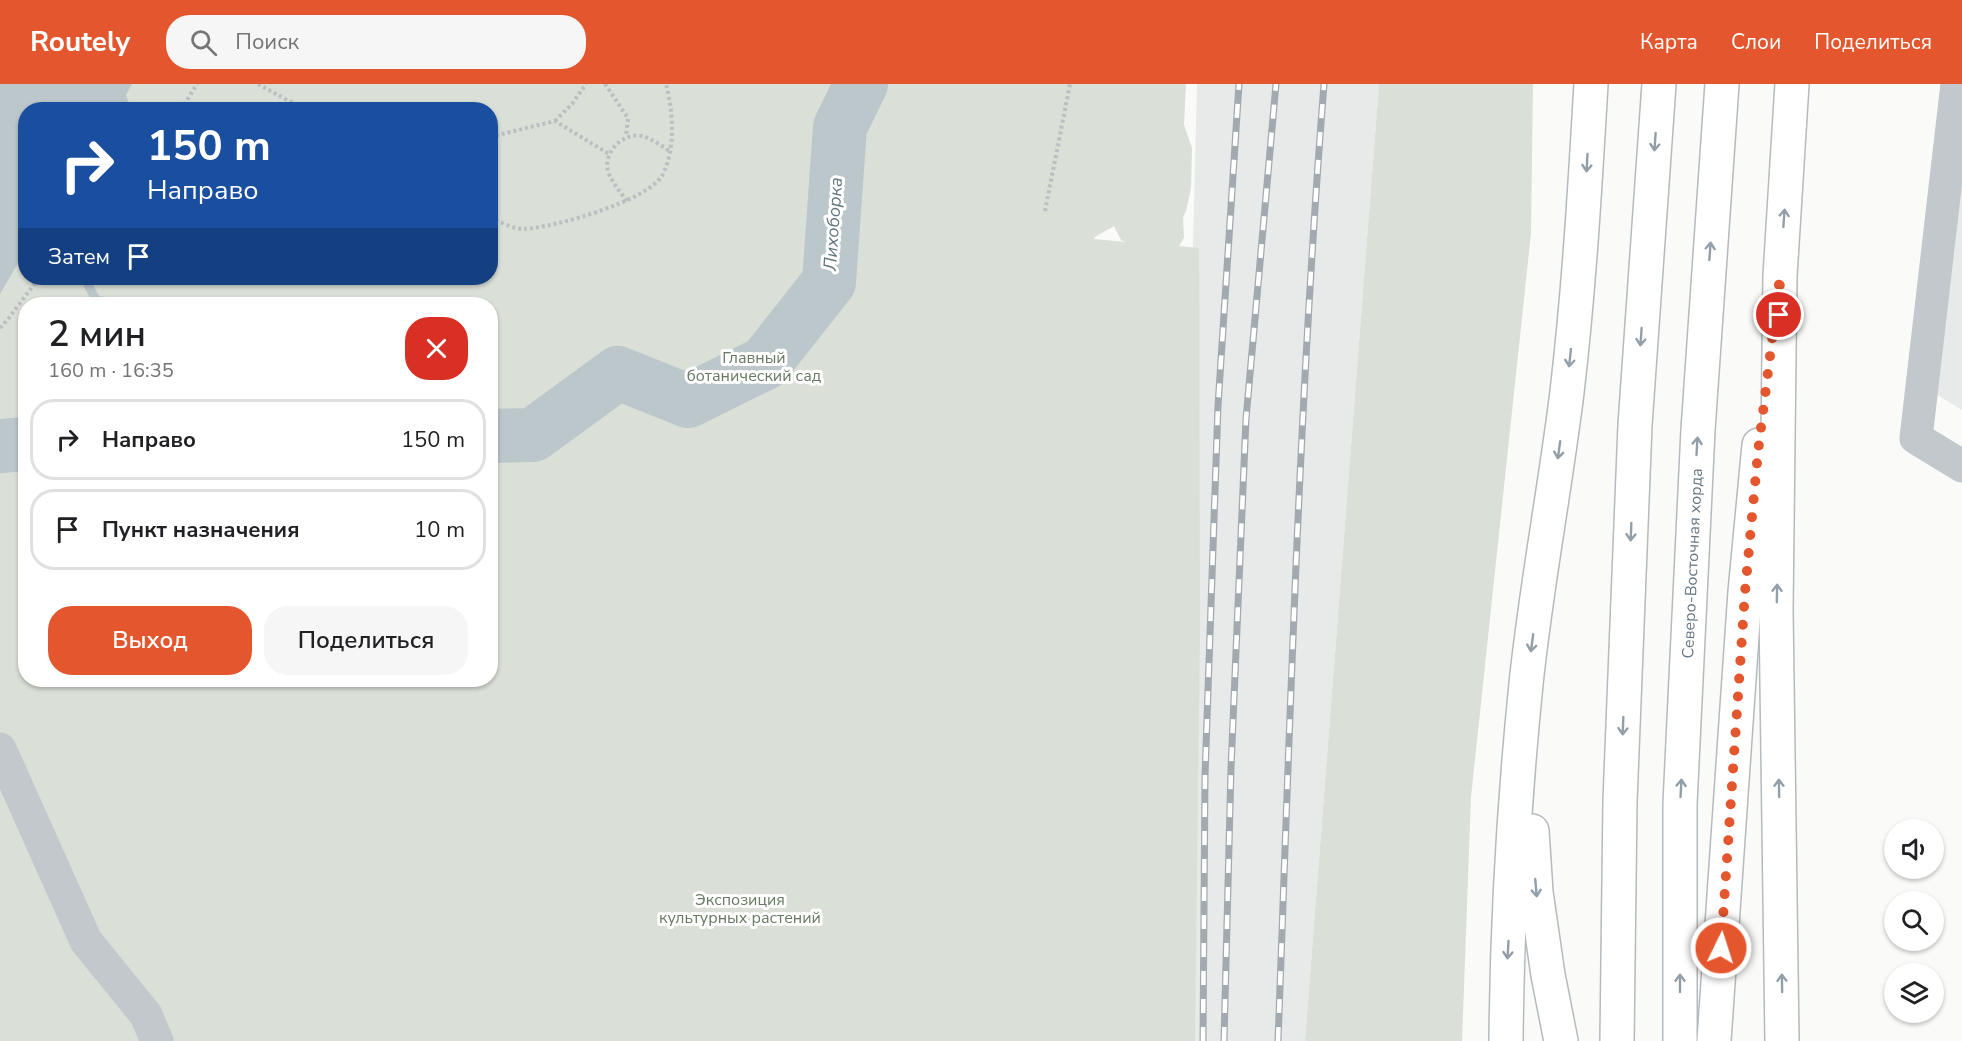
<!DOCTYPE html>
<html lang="ru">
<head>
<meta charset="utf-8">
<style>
  body { margin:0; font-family:"Nunito Sans",sans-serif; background:#f6f6f6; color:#202124; height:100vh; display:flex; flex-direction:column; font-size:22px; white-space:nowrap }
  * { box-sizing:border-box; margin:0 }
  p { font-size:20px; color:#757577 }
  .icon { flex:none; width:33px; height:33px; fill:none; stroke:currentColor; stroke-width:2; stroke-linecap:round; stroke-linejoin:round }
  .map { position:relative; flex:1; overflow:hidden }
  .sheet { position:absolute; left:18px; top:213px; width:480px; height:390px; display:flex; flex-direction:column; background:#fff; border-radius:24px; box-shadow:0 2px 4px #0004 }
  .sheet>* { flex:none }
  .guide { position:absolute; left:18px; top:18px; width:480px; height:183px; border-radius:24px; box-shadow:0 2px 4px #0004; background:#1a4fa0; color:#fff; overflow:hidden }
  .tools { position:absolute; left:1884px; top:735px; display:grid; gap:12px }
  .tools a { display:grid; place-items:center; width:60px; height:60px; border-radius:50%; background:#fff; box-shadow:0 2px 4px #0004; font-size:30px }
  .pin { position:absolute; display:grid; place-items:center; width:51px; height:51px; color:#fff; margin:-26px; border:3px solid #fff; border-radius:50%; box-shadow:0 2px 6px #0007 }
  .me { position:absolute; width:66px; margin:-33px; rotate:4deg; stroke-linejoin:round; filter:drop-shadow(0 0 4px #0008) }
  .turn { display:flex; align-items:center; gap:21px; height:126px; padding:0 30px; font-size:27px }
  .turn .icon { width:78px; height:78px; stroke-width:2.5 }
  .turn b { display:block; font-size:42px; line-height:51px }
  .then { display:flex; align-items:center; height:57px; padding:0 30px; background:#0003; gap:12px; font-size:22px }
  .round { display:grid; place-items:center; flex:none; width:63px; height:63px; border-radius:24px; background:#f6f6f6 }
  .head { display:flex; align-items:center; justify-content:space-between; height:102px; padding:0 30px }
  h1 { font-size:36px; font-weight:600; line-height:45px }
  .action { display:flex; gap:12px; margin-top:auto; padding:12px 30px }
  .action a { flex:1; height:69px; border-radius:24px; background:#e4572e; color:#fff; font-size:24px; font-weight:600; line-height:69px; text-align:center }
  .action a+a { background:#f6f6f6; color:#202124 }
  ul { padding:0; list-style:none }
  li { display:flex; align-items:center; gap:18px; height:81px; margin:0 12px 9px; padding:0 18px; border:3px solid #e0e0e0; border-radius:24px }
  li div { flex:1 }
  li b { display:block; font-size:22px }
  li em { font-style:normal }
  header { display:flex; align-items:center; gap:36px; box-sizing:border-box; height:84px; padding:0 30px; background:#e4572e; color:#fff }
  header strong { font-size:28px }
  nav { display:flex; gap:33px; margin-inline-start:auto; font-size:21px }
  .search { width:420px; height:54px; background:#f6f6f6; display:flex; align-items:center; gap:15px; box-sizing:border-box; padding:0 21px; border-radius:24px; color:#757577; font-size:22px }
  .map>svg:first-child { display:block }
  .built { fill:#e8e9e9 }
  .green { fill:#dadfd7; fill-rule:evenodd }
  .water { fill:#bbc7cb }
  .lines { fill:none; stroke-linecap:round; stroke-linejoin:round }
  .stream { stroke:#bbc7cb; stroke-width:9 }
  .river { stroke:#bbc7cb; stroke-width:54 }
  .major-casing { stroke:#b5babe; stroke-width:36 }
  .path { stroke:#bbbfc2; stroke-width:4; stroke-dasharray:3 3; stroke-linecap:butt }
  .minor { stroke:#c3c8cc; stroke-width:33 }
  .major { stroke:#fff; stroke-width:33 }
  .rail-casing { stroke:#a2aab0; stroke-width:7 }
  .rail { stroke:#fff; stroke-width:4.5; stroke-dasharray:14; stroke-linecap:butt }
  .oneway { stroke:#939fa8 }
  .route { stroke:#e4572e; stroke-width:10; stroke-dasharray:0 18 }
  .labels { text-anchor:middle; stroke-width:6; stroke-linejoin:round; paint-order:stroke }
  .park-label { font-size:16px; fill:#687a64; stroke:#fff }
  .street-label { font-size:16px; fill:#657683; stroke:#fff }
  .water-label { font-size:18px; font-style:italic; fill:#60757c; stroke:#fff }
</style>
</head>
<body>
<header>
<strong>Routely</strong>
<div class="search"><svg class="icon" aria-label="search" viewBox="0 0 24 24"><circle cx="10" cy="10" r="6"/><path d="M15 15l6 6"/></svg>Поиск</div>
<nav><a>Карта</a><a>Слои</a><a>Поделиться</a></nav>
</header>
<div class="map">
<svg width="1962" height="957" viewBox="0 0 1962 957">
  <rect width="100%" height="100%" fill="#fafaf8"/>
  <g class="built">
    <polygon points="1197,0 1379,0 1305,957 1173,957"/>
    <polygon points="1962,0 1962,326 1919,300"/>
  </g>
  <g class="green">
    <path d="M0,0h1186l-2,41 8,23 -1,40 -5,23 -3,6 1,21 -5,8 20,2 1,381 -5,412h-1195zM26,26h464v168h-464zM1114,142l7,14 5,2 -32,-3 1,-2zM26,220h464v376h-464z"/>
    <polygon points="1379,0 1533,0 1531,149 1471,713 1462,957 1305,957"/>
  </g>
  <polygon class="water" points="0,0 132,0 126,11 131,25 26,26 25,167 0,210"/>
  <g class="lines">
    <g class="stream">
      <polyline points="86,197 96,216 118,220"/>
      <polyline points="124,220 148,218 151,220"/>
    </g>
    <g class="river">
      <polyline points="490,352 533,351 618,289 688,317 765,279 829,198 840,43 861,0"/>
      <polyline points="0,362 26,360"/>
    </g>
    <defs>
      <g id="major">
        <polyline points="1532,747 1536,808 1548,891 1561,957"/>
        <path d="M1506,957c1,-119 8,-238 20,-357 10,-97 29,-194 41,-292 12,-102 18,-205 24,-308"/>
        <polyline points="1617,957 1620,717 1635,341 1659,0"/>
        <path id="s1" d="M1680,957v-237l18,-374 24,-346"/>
        <polyline points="1714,957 1745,508 1759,361"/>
        <polyline points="1782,957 1776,526 1779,269 1780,192 1792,0"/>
      </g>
    </defs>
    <use href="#major" class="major-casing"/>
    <g class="path">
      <polyline points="258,0 287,16 309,26"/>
      <polyline points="605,0 628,34 626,53"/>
      <polyline points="181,26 197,0"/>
      <polyline points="555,37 572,20 586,0"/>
      <polyline points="490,53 555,37 609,70"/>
      <path d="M627,117c-7,-9 -14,-18 -18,-27 -8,-20 13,-42 33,-38 10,3 20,10 29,16"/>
      <polyline points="1045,127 1070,0"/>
      <path d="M490,134c11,4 25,12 35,11 29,-2 125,-28 138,-55 13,-27 10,-62 3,-90"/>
      <polyline points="0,244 8,235 39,194"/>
    </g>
    <g class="minor">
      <polyline points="1957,0 1916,354 1962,382"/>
      <polyline points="0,665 86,857 146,931 157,957"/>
    </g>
    <use href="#major" class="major"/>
    <defs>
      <g id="rail">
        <polyline points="1203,957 1205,692 1218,322 1239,0"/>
        <polyline points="1224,957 1231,684 1246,335 1276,0"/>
        <path d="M1278,957c12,-319 21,-639 46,-957"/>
      </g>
    </defs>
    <use href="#rail" class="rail-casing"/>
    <use href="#rail" class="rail"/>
  </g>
  <defs><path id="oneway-shaft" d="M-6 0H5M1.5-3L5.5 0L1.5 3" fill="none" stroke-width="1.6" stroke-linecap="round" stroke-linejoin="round" transform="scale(1.5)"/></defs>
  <g class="oneway">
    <use href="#oneway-shaft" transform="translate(1655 58) rotate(94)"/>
    <use href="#oneway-shaft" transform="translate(1587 79) rotate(93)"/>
    <use href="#oneway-shaft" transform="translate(1784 134) rotate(-86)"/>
    <use href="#oneway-shaft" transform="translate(1710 167) rotate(-86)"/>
    <use href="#oneway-shaft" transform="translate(1641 253) rotate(94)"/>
    <use href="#oneway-shaft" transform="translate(1570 274) rotate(96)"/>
    <use href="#oneway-shaft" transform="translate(1697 362) rotate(-87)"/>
    <use href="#oneway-shaft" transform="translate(1559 366) rotate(98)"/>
    <use href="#oneway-shaft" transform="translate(1631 448) rotate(92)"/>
    <use href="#oneway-shaft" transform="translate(1777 509) rotate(-89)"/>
    <use href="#oneway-shaft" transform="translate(1532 559) rotate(98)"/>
    <use href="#oneway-shaft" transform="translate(1623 642) rotate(92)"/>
    <use href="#oneway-shaft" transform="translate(1681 704) rotate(-87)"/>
    <use href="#oneway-shaft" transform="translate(1779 704) rotate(-91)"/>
    <use href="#oneway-shaft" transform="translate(1536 804) rotate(85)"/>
    <use href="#oneway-shaft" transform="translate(1508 866) rotate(93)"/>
    <use href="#oneway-shaft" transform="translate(1680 899) rotate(-90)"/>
    <use href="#oneway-shaft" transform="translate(1782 899) rotate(-91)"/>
  </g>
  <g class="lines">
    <polyline class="route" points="1721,864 1745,508 1758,368 1780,192 1779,231"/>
  </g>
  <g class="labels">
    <g class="park-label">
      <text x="754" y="279">Главный<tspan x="754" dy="18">ботанический сад</tspan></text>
      <text x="740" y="821">Экспозиция<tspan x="740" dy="18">культурных растений</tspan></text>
    </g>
    <g class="street-label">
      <text dy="6" stroke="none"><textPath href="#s1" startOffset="478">Северо-Восточная хорда</textPath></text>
    </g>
    <g class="water-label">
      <text transform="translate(833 140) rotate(-86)" y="6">Лихоборка</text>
    </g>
  </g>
</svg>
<div class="tools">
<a><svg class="icon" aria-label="sound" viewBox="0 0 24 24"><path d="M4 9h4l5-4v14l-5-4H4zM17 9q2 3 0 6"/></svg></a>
<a><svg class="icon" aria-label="search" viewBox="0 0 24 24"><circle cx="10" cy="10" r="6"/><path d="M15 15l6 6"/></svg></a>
<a><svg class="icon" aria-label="layers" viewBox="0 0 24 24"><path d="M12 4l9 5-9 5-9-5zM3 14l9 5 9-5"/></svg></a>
</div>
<div class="pin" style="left:1779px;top:231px;background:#d93025"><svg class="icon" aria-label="arrive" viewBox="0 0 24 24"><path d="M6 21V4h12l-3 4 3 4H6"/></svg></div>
<svg class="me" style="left:1721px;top:864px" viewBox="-20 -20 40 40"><circle r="17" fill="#e4572e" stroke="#fff" stroke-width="3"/><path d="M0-11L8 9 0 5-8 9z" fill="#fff"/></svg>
<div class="guide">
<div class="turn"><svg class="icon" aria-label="right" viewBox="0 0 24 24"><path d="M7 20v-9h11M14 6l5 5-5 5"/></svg><div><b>150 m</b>Направо</div></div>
<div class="then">Затем<svg class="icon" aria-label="arrive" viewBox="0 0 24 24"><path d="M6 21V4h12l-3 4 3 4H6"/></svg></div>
</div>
<section class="sheet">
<div class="head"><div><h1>2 мин</h1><p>160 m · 16:35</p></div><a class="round" style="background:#d93025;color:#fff"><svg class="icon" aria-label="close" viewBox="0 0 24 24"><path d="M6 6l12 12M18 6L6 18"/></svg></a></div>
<ul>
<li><svg class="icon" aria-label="right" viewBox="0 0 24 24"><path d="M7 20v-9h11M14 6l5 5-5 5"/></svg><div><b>Направо</b></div><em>150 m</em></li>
<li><svg class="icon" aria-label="arrive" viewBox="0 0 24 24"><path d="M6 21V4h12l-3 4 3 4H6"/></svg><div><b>Пункт назначения</b></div><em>10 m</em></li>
</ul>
<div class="action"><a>Выход</a><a>Поделиться</a></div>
</section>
</div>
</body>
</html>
